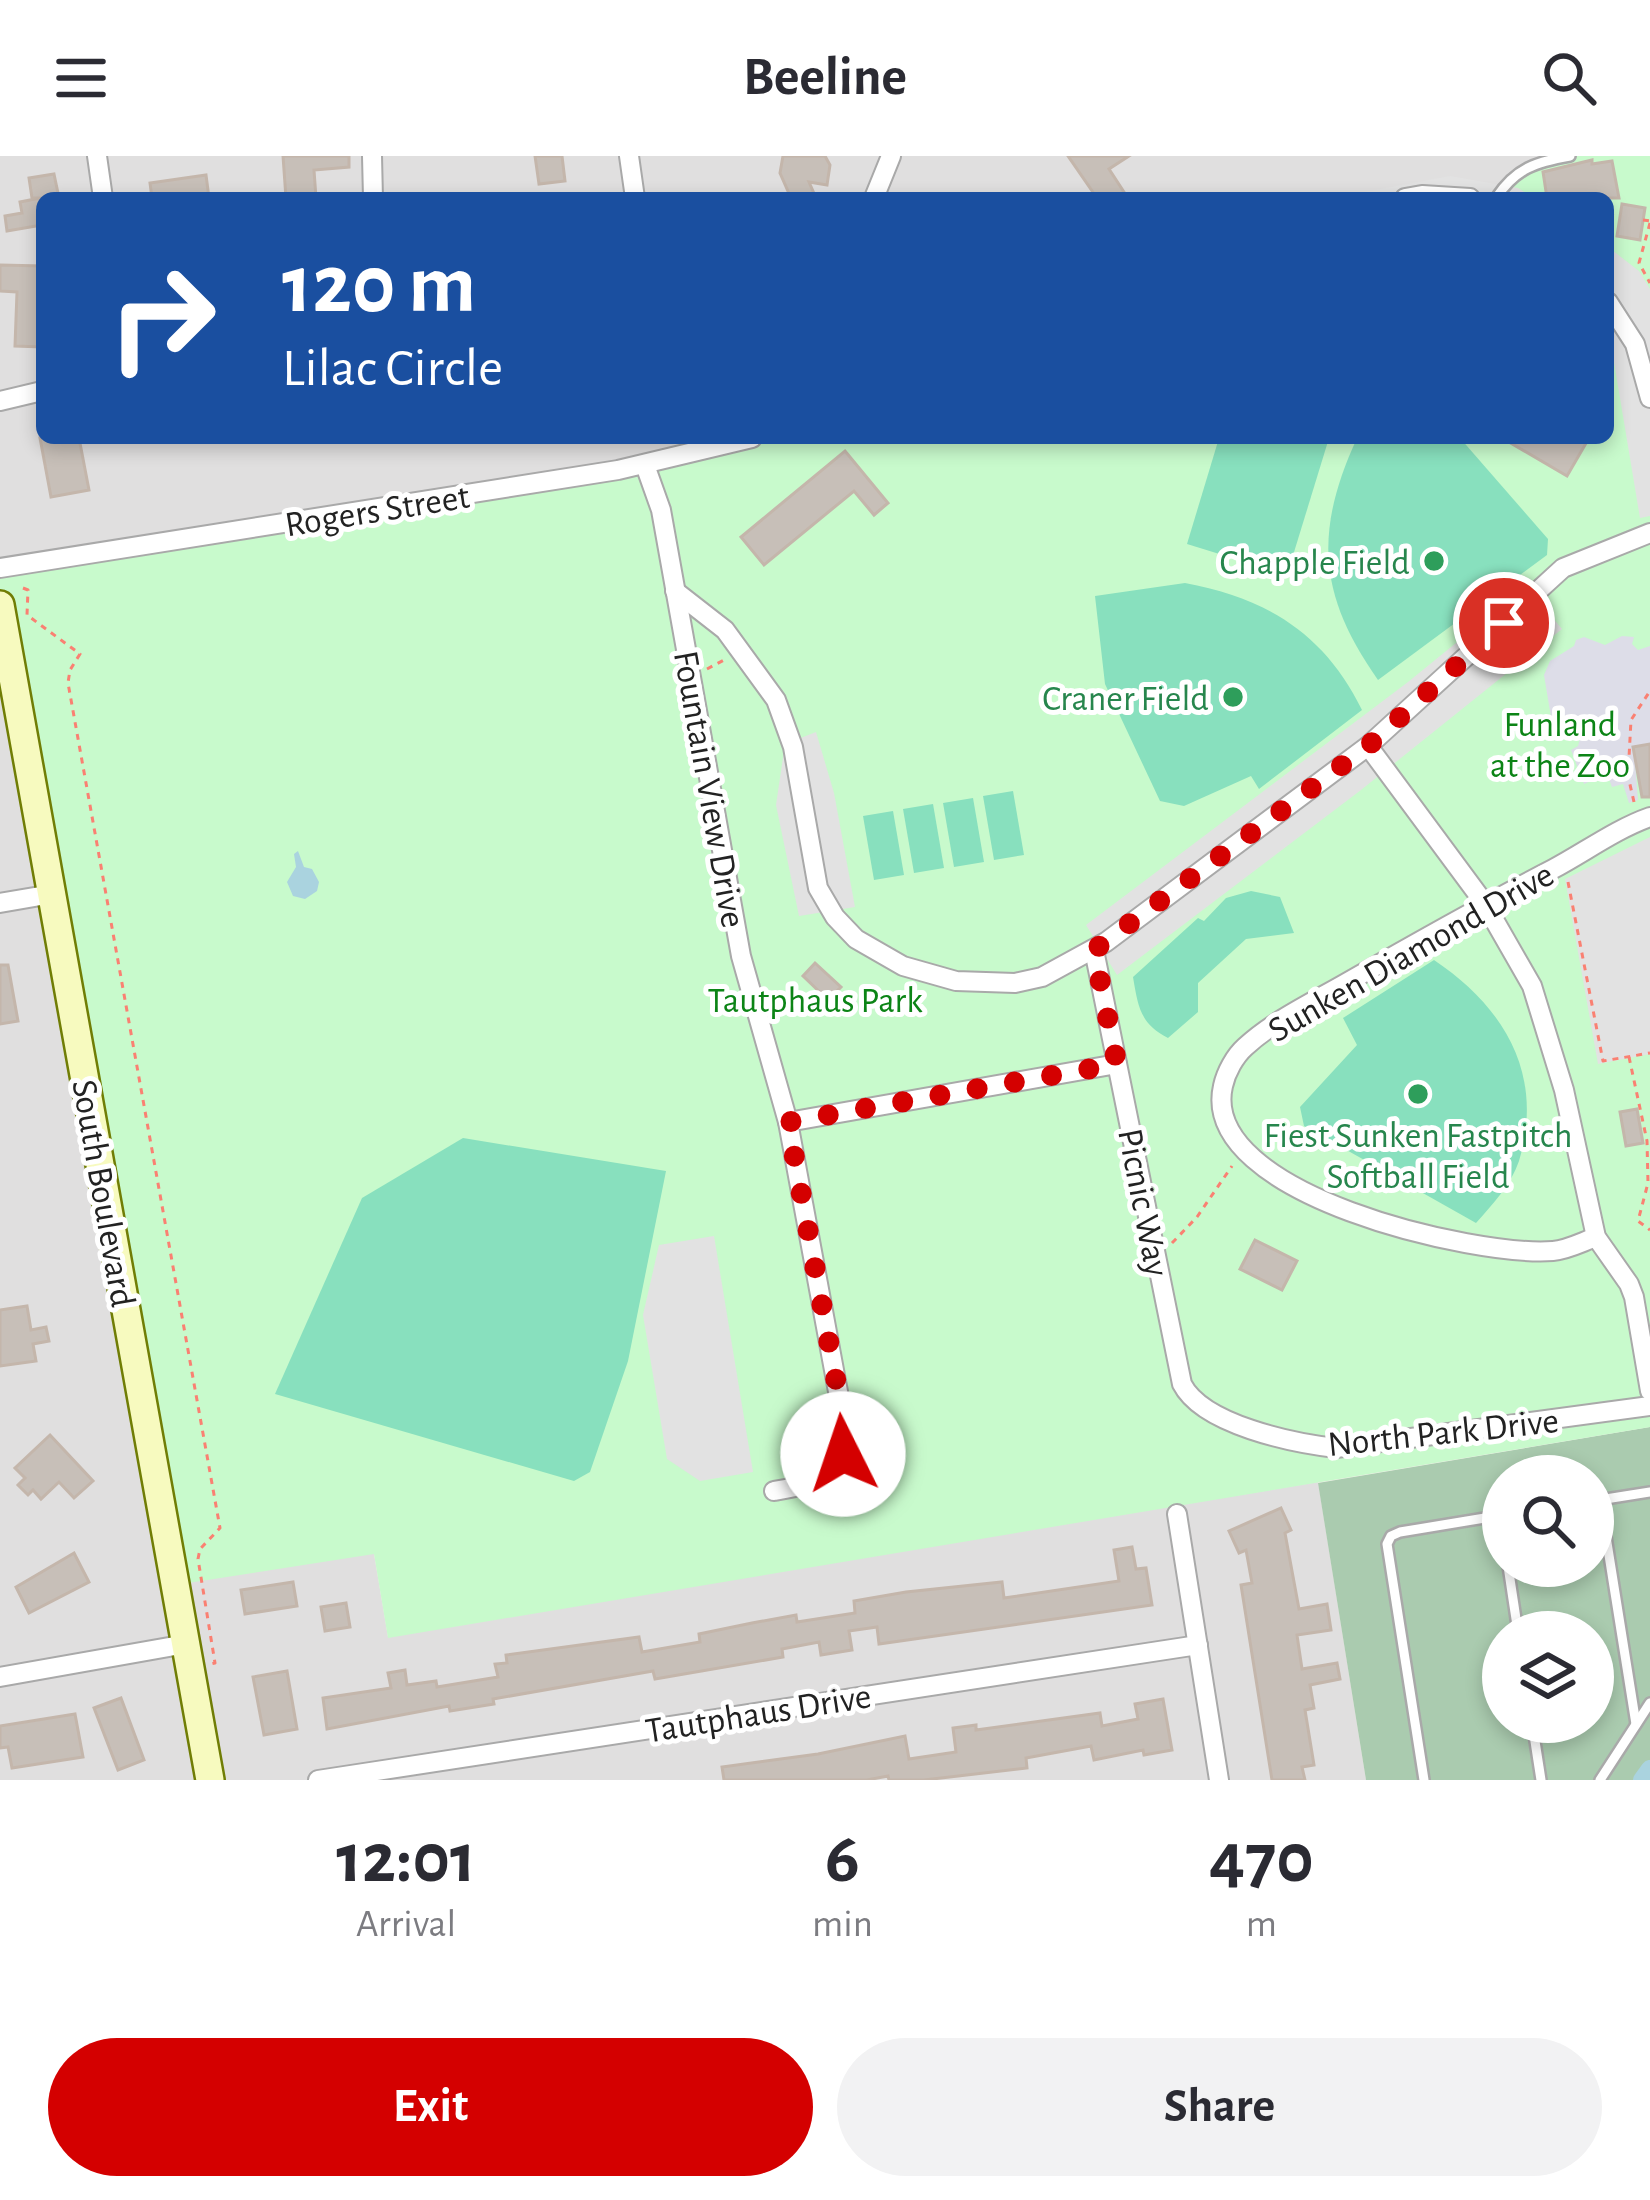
<!DOCTYPE html>
<html lang="en">
<head>
<meta charset="utf-8">
<style>
  body { margin:0; font-family:"Alegreya Sans",sans-serif; background:#f2f2f3; color:#2b2b33; height:100vh; display:flex; flex-direction:column; font-size:45px; white-space:nowrap }
  * { box-sizing:border-box; margin:0 }
  p { font-size:39px; color:#7c7c81 }
  .icon { flex:none; width:66px; height:66px; fill:none; stroke:currentColor; stroke-width:2; stroke-linecap:round; stroke-linejoin:round }
  .map { position:relative; height:1624px; overflow:hidden }
  .details { display:flex; flex-direction:column; background:#fff; flex:1 }
  .details>* { flex:none }
  .top-card { position:absolute; left:36px; top:36px; width:1578px; height:252px; border-radius:18px; box-shadow:0 6px 18px #0003; background:#1a4fa0; color:#fff; overflow:hidden }
  .buttons { position:absolute; left:1482px; top:1299px; display:grid; gap:24px }
  .buttons a { display:grid; place-items:center; width:132px; height:132px; border-radius:50%; background:#fff; box-shadow:0 6px 18px #0003; font-size:60px }
  .pin { position:absolute; display:grid; place-items:center; width:102px; height:102px; color:#fff; margin:-51px; border:6px solid #fff; border-radius:50%; box-shadow:0 3px 12px #0007 }
  .me { position:absolute; width:132px; margin:-66px; rotate:356deg; stroke-linejoin:round; filter:drop-shadow(0 0 9px #0008) }
  .turn { display:flex; align-items:center; gap:42px; height:252px; padding:0 48px; font-size:54px }
  .turn .icon { width:156px; height:156px; stroke-width:2.5 }
  .turn b { display:block; font-size:84px; line-height:102px }
  .eta { display:flex; justify-content:space-evenly; align-items:center; height:204px; text-align:center }
  .eta b { font-size:72px; font-weight:600; line-height:84px }
  .button { display:flex; gap:24px; margin-top:auto; padding:24px 48px }
  .button a { flex:1; height:138px; border-radius:72px; background:#d40000; color:#fff; font-size:48px; font-weight:600; line-height:138px; text-align:center }
  .button a+a { background:#f2f2f3; color:#2b2b33 }
  header { display:flex; justify-content:space-between; align-items:center; height:156px; padding:0 48px; background:#fff; font-size:54px; font-weight:600 }
  .map>svg:first-child { display:block }
  .residential { fill:#e0dfdf }
  .cemetery { fill:#aacbaf; fill-rule:evenodd }
  .park { fill:#c8facc }
  .pitch { fill:#88e0be }
  .parking { fill:#e2e2e2 }
  .plaza { fill:#dddde8 }
  .water { fill:#aad3df }
  .lines { fill:none; stroke-linecap:round; stroke-linejoin:round }
  .canal { stroke:#aad3df; stroke-width:18 }
  .building { fill:#c7bfb8; stroke:#c4b6ab; stroke-width:3 }
  .lane-casing { stroke:#a9a9a9; stroke-width:14 }
  .street-casing { stroke:#a9a9a9; stroke-width:22 }
  .secondary-casing { stroke:#707d05; stroke-width:32 }
  .path { stroke:#fa8072; stroke-width:3; stroke-dasharray:6 6; stroke-linecap:butt }
  .lane { stroke:#fff; stroke-width:9 }
  .street { stroke:#fff; stroke-width:18 }
  .secondary { stroke:#f7fabf; stroke-width:27 }
  .route { stroke:#d40000; stroke-width:21; stroke-dasharray:0 37.8 }
  .leisure-dot { fill:#2e9e5b; stroke:#fff; stroke-width:4.5 }
  .labels { text-anchor:middle; stroke-width:10; stroke-linejoin:round; paint-order:stroke }
  .street-label { font-size:36px; fill:#222; stroke:#fff }
  .leisure-label { font-size:36px; fill:#27864d; stroke:#fff; text-anchor:end }
  .park-label { font-size:36px; fill:#0c8416; stroke:#fff }
</style>
</head>
<body>
<header><svg class="icon" aria-label="menu" viewBox="0 0 24 24"><path d="M4 6h16M4 12h16M4 18h16"/></svg>Beeline<svg class="icon" aria-label="search" viewBox="0 0 24 24"><circle cx="10" cy="10" r="6"/><path d="M15 15l6 6"/></svg></header>
<div class="map">
<svg width="1650" height="1624" viewBox="0 0 1650 1624">
  <rect width="100%" height="100%" fill="#f2efe9"/>
  <g class="residential">
    <polygon points="0,0 1570,0 1496,42 42,42 42,282 752,282 0,412"/>
    <polygon points="0,449 374,1398 388,1481 1318,1326 1366,1624 0,1624"/>
  </g>
  <path class="cemetery" d="M1650,1271v353h-284l-48,-297zM1503,1320h90v90h-90zM1503,1476h90v90h-90z"/>
  <polygon class="park" points="1570,0 1650,0 1650,1271 388,1482 374,1398 175,1429 0,449 0,412 752,282 1608,282 1608,42 1496,42 1511,20"/>
  <g class="pitch">
    <polygon points="1219,282 1329,282 1287,419 1187,388"/>
    <path d="M1357,282h103l88,101 -1,16 -169,125c-60,-85 -64,-148 -21,-242z"/>
    <path d="M1185,427c82,15 140,51 177,127l-103,79 -8,-13 -67,30 -24,-5 -55,-117 -10,-88z"/>
    <polygon points="1013,635 1024,699 994,704 983,640"/>
    <polygon points="973,642 984,706 954,711 943,647"/>
    <polygon points="933,648 944,712 914,717 903,653"/>
    <polygon points="893,655 904,719 874,724 863,660"/>
    <path d="M1251,735l29,6 14,36 -48,6 -48,44v29l-30,26c-28,-14 -30,-32 -35,-61l65,-59 6,3 22,-23z"/>
    <path d="M1434,804c70,47 111,114 85,201 -8,24 -27,44 -43,62l-172,-97 -4,-19 57,-62 -14,-27z"/>
    <polygon points="463,982 666,1015 628,1205 590,1316 574,1325 275,1238 362,1042"/>
  </g>
  <g class="parking">
    <polygon points="1450,20 1518,32 1534,42 1338,41"/>
    <polygon points="1608,91 1639,115 1650,133 1650,360 1640,362 1614,206 1608,196"/>
    <polygon points="1526,430 1562,473 1361,634 1117,819 1086,769 1408,526"/>
    <polygon points="816,576 834,637 855,751 799,760 776,649 785,588"/>
    <polygon points="1650,681 1650,898 1598,908 1565,723"/>
    <polygon points="714,1080 753,1316 700,1325 667,1303 643,1159 659,1089"/>
  </g>
  <polygon class="plaza" points="1622,480 1634,481 1632,488 1638,494 1650,490 1650,588 1634,591 1638,644 1629,647 1623,628 1612,631 1607,618 1584,628 1571,594 1578,590 1581,579 1570,569 1559,574 1551,561 1544,519 1550,505 1574,490 1576,484 1584,481 1605,489"/>
  <polygon class="water" points="298,695 304,711 312,713 319,726 317,735 305,743 293,740 287,726 296,711 294,698"/>
  <g class="lines">
    <polyline class="canal" points="1642,1624 1650,1613"/>
  </g>
  <g class="building">
    <polygon points="283,0 349,0 349,11 314,14 316,42 286,42"/>
    <polygon points="535,0 562,0 565,25 539,28"/>
    <polygon points="783,0 825,0 830,9 827,29 809,26 816,42 791,42 780,17"/>
    <polygon points="1068,0 1129,0 1109,13 1124,36 1115,42 1097,42"/>
    <polygon points="1592,4 1592,8 1612,5 1619,42 1547,42 1543,16"/>
    <polygon points="54,18 59,42 42,42 42,69 7,75 5,60 22,57 20,46 40,42 32,42 29,22"/>
    <polygon points="206,19 209,42 152,42 150,27"/>
    <polygon points="1622,48 1645,52 1640,84 1617,80"/>
    <polygon points="0,109 42,110 42,191 15,190 17,136 0,135"/>
    <polygon points="40,282 79,282 89,334 51,341"/>
    <polygon points="1502,282 1589,282 1567,320"/>
    <polygon points="845,295 888,347 874,359 854,335 764,409 741,381"/>
    <polygon points="1650,588 1650,641 1642,641 1633,591"/>
    <polygon points="815,807 841,831 828,844 803,820"/>
    <polygon points="0,809 8,809 18,865 0,868"/>
    <polygon points="1637,953 1643,987 1626,990 1620,956"/>
    <polygon points="1255,1084 1297,1105 1282,1134 1240,1113"/>
    <polygon points="27,1150 31,1174 46,1171 49,1185 33,1188 36,1205 0,1210 0,1154"/>
    <polygon points="50,1279 93,1325 74,1342 59,1326 41,1343 33,1334 28,1339 18,1329 25,1322 15,1312"/>
    <polygon points="1281,1352 1291,1374 1285,1377 1299,1453 1327,1448 1331,1474 1297,1479 1302,1513 1337,1507 1340,1523 1310,1529 1314,1552 1305,1554 1314,1609 1302,1611 1305,1624 1272,1624 1241,1429 1252,1427 1246,1394 1239,1397 1229,1375"/>
    <polygon points="1132,1391 1136,1413 1146,1412 1152,1449 879,1488 877,1471 849,1475 852,1494 821,1499 819,1486 782,1493 783,1501 655,1523 653,1515 493,1543 494,1548 450,1555 449,1550 327,1573 323,1542 391,1532 388,1517 405,1514 407,1529 436,1525 437,1531 498,1521 495,1508 507,1507 506,1499 639,1481 642,1496 700,1486 699,1478 752,1467 796,1459 797,1466 855,1457 854,1445 906,1436 1002,1426 1004,1442 1119,1425 1114,1394"/>
    <polygon points="74,1397 89,1426 29,1457 16,1431"/>
    <polygon points="293,1426 297,1450 245,1458 241,1434"/>
    <polygon points="346,1447 350,1471 325,1475 321,1451"/>
    <polygon points="287,1515 297,1573 264,1579 253,1521"/>
    <polygon points="121,1542 144,1604 118,1614 94,1552"/>
    <polygon points="1163,1543 1172,1594 1144,1599 1143,1594 1094,1604 1091,1590 1026,1602 1027,1612 924,1624 889,1624 888,1620 867,1624 724,1624 722,1611 818,1598 905,1580 909,1603 956,1596 953,1572 976,1569 976,1574 1100,1557 1102,1570 1138,1563 1135,1548"/>
    <polygon points="75,1558 83,1601 12,1612 8,1591 0,1592 0,1570"/>
  </g>
  <g class="lines">
    <defs>
      <g id="lane">
        <path d="M1496,42c20,-30 40,-36 74,-42"/>
        <polyline points="1600,1343 1636,1568"/>
        <polyline points="1593,1345 1650,1336"/>
        <polyline points="1500,1360 1503,1378"/>
        <polyline points="1508,1410 1518,1476"/>
        <polyline points="1532,1566 1541,1624"/>
        <polyline points="1424,1624 1387,1388 1391,1380 1400,1376 1503,1359"/>
        <polyline points="1600,1624 1650,1547"/>
      </g>
      <g id="street">
        <polyline points="97,0 103,42"/>
        <polyline points="372,0 373,42"/>
        <polyline points="629,0 635,42"/>
        <polyline points="874,42 891,0"/>
        <polyline points="1405,42 1422,39 1470,42"/>
        <polyline points="1608,146 1635,188 1650,242"/>
        <polyline points="0,245 42,235"/>
        <path d="M645,309l16,45 80,446 47,166 56,302c-2,55 -20,58 -70,67"/>
        <polyline points="0,412 618,314 752,282"/>
        <polyline points="675,435 725,474 776,544 793,591 818,732 835,761 856,783 903,810 956,825 1015,827 1042,821 1106,786 1368,590 1563,412 1650,377"/>
        <polyline points="1368,590 1485,748 1532,830 1564,934 1596,1081 1629,1128 1634,1141 1650,1235"/>
        <polyline points="0,747 52,738"/>
        <path d="M1094,794l88,434c21,41 111,59 154,64l314,-42"/>
        <polyline points="788,966 1117,908"/>
        <path d="M1596,1081c-14,5 -29,13 -43,14 -76,6 -355,-56 -330,-165 3,-14 12,-30 22,-39 28,-26 68,-45 101,-64 68,-39 137,-78 207,-114 32,-17 63,-40 97,-52"/>
        <polyline points="1177,1358 1219,1624"/>
        <polyline points="0,1521 186,1488"/>
        <polyline points="318,1624 1198,1489"/>
      </g>
      <polyline id="secondary" points="0,449 210,1624"/>
    </defs>
    <use href="#lane" class="lane-casing"/>
    <use href="#street" class="street-casing"/>
    <use href="#secondary" class="secondary-casing"/>
    <g class="path">
      <polyline points="1521,38 1527,42"/>
      <polyline points="1608,59 1620,60"/>
      <polyline points="1643,64 1650,65"/>
      <polyline points="1650,67 1639,107 1650,127"/>
      <polyline points="23,432 28,434 27,459 80,498 70,514 68,527 220,1372 200,1393 198,1403 215,1507 211,1508"/>
      <polyline points="707,513 724,504"/>
      <polyline points="1634,646 1628,620 1631,564 1650,535"/>
      <polyline points="1568,726 1603,905 1650,897"/>
      <polyline points="1629,901 1647,985 1648,1027 1638,1065 1650,1074"/>
      <polyline points="1172,1087 1197,1061 1232,1010"/>
    </g>
    <use href="#lane" class="lane"/>
    <use href="#street" class="street"/>
    <use href="#secondary" class="secondary"/>
  </g>
  <g class="lines">
    <polyline class="route" points="843,1298 844,1268 788,966 1117,908 1094,794 1368,590 1504,467"/>
  </g>
  <g class="leisure-dot">
    <circle cx="1434" cy="405" r="12"/>
    <circle cx="1233" cy="541" r="12"/>
    <circle cx="1418" cy="938" r="12"/>
  </g>
  <g class="labels">
    <g class="street-label">
      <text transform="translate(377 353) rotate(-9)" y="13">Rogers Street</text>
      <text transform="translate(711 633) rotate(80)" y="13">Fountain View Drive</text>
      <text transform="translate(1410 795) rotate(-30)" y="13">Sunken Diamond Drive</text>
      <text transform="translate(105 1037) rotate(80)" y="13">South Boulevard</text>
      <text transform="translate(1145 1046) rotate(79)" y="13">Picnic Way</text>
      <text transform="translate(1443 1275) rotate(-6)" y="13">North Park Drive</text>
      <text transform="translate(758 1556) rotate(-9)" y="13">Tautphaus Drive</text>
    </g>
    <g class="leisure-label">
      <text x="1410" y="418">Chapple Field</text>
      <text x="1209" y="554">Craner Field</text>
      <text x="1418" y="991" text-anchor="middle">Fiest Sunken Fastpitch<tspan x="1418" dy="41">Softball Field</tspan></text>
    </g>
    <g class="park-label">
      <text x="1560" y="580">Funland<tspan x="1560" dy="41">at the Zoo</tspan></text>
      <text x="815" y="856">Tautphaus Park</text>
    </g>
  </g>
</svg>
<div class="buttons">
<a><svg class="icon" aria-label="search" viewBox="0 0 24 24"><circle cx="10" cy="10" r="6"/><path d="M15 15l6 6"/></svg></a>
<a><svg class="icon" aria-label="layers" viewBox="0 0 24 24"><path d="M12 4l9 5-9 5-9-5zM3 14l9 5 9-5"/></svg></a>
</div>
<div class="pin" style="left:1504px;top:467px;background:#d93025"><svg class="icon" aria-label="arrive" viewBox="0 0 24 24"><path d="M6 21V4h12l-3 4 3 4H6"/></svg></div>
<svg class="me" style="left:843px;top:1298px" viewBox="-20 -20 40 40"><circle r="19" fill="#fff"/><path d="M0-13L10 11 0 6-10 11z" fill="#d40000"/></svg>
<div class="top-card">
<div class="turn"><svg class="icon" aria-label="right" viewBox="0 0 24 24"><path d="M7 20v-9h11M14 6l5 5-5 5"/></svg><div><b>120 m</b>Lilac Circle</div></div>
</div>
</div>
<section class="details">
<div class="eta">
<div><b>12:01</b><p>Arrival</p></div>
<div><b>6</b><p>min</p></div>
<div><b>470</b><p>m</p></div>
</div>
<div class="button"><a>Exit</a><a>Share</a></div>
</section>
</body>
</html>
